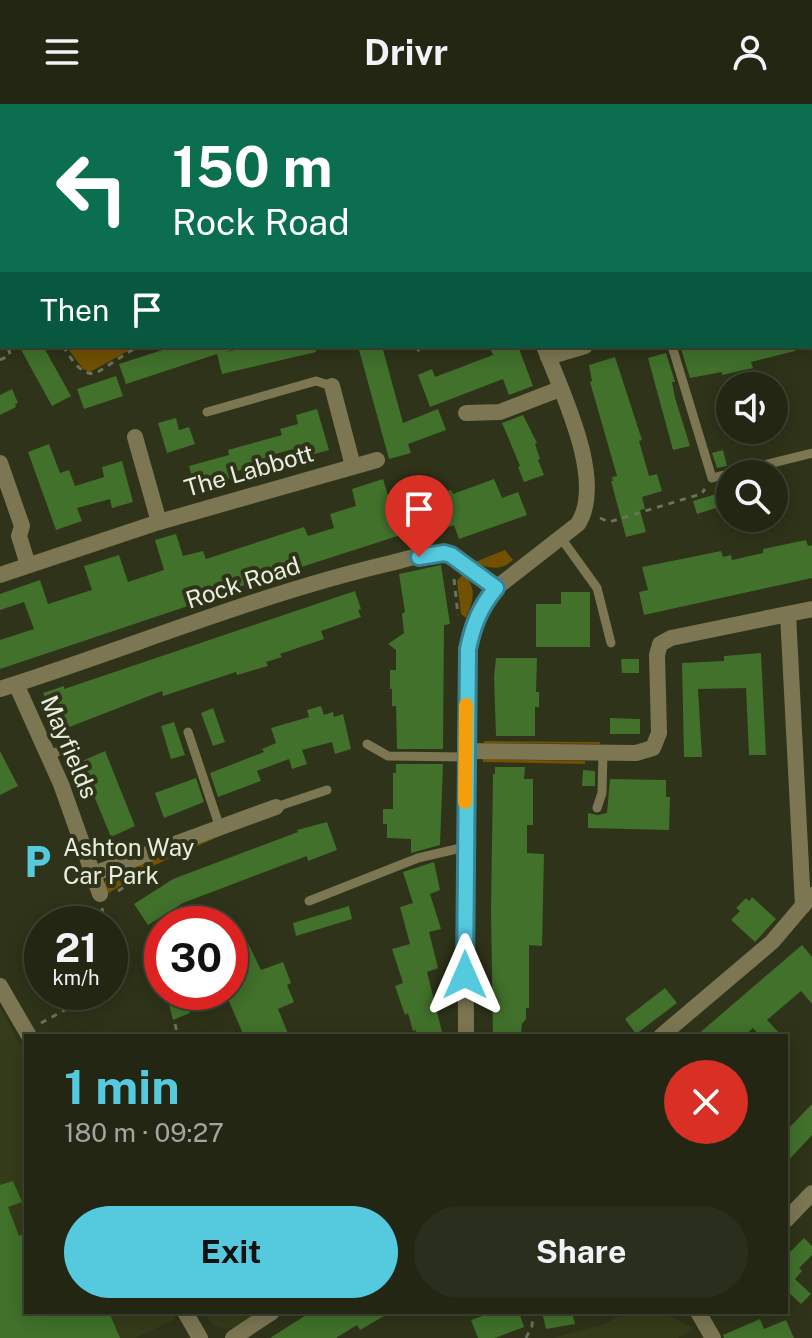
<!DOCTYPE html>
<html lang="en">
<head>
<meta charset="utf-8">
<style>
  body { margin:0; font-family:"Public Sans",sans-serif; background:#2a2e1c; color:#f1f3f6; height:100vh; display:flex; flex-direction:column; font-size:30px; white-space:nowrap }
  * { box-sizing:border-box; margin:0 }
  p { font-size:26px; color:#a2a5a0 }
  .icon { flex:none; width:44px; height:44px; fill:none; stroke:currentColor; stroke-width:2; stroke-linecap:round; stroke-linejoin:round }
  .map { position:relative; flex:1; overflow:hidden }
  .details { position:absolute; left:24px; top:930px; width:764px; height:280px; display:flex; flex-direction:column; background:#222613; border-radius:0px; box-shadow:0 4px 20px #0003,0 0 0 2px #3f4333 }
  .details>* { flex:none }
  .top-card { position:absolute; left:0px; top:0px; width:812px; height:244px; box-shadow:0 4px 20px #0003,0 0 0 2px #3f4333; background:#0b6e4f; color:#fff; overflow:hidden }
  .fabs { position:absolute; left:716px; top:268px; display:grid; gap:16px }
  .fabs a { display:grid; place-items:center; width:72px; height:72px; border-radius:50%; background:#222613; box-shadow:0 4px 20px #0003,0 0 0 2px #3f4333; font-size:40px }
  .speed { position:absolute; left:24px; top:802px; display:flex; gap:16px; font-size:40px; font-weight:700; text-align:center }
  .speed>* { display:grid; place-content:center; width:104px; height:104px; border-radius:50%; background:#222613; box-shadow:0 4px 20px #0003,0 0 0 2px #3f4333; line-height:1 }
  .speed small { font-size:20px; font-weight:400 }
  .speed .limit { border:12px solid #d22; background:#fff; color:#111 }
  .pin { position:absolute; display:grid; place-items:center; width:68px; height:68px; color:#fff; margin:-82px -34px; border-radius:50% 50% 50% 0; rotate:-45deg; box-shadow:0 0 8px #0007 }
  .pin .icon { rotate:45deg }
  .me { position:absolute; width:88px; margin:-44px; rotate:0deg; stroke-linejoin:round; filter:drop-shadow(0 0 6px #0008) }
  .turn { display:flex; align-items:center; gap:28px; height:168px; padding:0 40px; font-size:36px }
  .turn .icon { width:104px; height:104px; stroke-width:2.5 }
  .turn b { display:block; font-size:56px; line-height:68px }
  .then { display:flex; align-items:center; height:76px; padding:0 40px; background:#0003; gap:16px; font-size:30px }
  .round { display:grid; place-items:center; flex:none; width:84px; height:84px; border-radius:42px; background:#2a2e1c }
  .summary { display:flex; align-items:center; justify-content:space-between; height:136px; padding:0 40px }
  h1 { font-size:48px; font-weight:700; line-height:60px; color:#55cadf }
  .primary-button { display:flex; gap:16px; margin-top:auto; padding:16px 40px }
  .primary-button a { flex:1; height:92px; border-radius:48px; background:#55cadf; color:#111; font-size:32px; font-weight:700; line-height:92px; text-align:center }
  .primary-button a+a { background:#2a2e1c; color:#f1f3f6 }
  header { display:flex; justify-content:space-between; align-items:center; height:104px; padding:0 40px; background:#222613; font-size:36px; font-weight:700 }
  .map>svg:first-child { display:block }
  .built { fill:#353c1a }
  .green { fill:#725103 }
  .building { fill:#41712b }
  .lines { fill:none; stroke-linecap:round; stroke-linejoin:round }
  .path { stroke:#6d725b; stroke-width:3; stroke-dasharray:6 6; stroke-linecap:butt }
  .service { stroke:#7c7653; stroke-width:9 }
  .minor { stroke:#7c7653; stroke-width:16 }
  .tertiary { stroke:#7c7653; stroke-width:16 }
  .route-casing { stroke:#378391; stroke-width:20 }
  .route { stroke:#55cadf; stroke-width:14 }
  .slow { stroke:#f59e0b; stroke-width:14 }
  .labels { text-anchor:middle; stroke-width:8; stroke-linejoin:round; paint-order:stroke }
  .street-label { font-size:24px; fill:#eaeede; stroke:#2e3319 }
  .poi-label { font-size:24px; fill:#eaeede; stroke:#2e3319; text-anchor:start }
</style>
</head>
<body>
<header><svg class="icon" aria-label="menu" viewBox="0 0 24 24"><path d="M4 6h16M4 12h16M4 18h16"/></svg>Drivr<svg class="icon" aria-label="person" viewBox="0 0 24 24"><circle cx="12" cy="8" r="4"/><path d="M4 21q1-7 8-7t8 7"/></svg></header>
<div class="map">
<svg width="812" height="1234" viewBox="0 0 812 1234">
  <rect width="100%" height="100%" fill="#2e3319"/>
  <g class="built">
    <polygon points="0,903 26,950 26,1208 171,1208 176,1215 136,1234 0,1234"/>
    <polygon points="203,1208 253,1208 255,1211 235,1223 226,1225 214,1222"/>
    <polygon points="637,1211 666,1211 694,1224 678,1234 553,1234 607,1219 617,1213"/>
  </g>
  <g class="green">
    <polygon points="0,0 51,2 2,2 0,210"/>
    <polygon points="633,0 812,0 810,13 810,2"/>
    <polygon points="66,242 137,242 90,268 83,265"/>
    <path d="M505,446l8,10c-12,11 -25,9 -38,2z"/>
    <path d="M463,470c15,14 10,27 3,44l-5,-4 -4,-33z"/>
    <polygon points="484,637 600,638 600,640 484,639"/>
    <polygon points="483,655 585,657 585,660 483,658"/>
    <polygon points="222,731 155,761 107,790 104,780 108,771"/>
  </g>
  <g class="building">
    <polygon points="19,242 43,242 71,292 52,302"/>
    <polygon points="175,242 233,242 234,245 226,248 251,242 316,242 316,248 222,270 217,250 126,280 119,260"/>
    <polygon points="358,242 382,242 403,319 438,305 446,326 408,340 411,349 389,355"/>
    <polygon points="489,242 518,242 533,282 509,291 503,275 430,303 418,271 432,265 435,273 493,251"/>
    <polygon points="692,242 794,242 795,247 751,258 753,264 722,271 722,268 690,274 681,245"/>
    <polygon points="666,249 675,278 672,278 675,294 690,342 673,346 648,254"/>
    <polygon points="615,253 642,336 639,337 649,372 657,370 662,387 642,393 645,405 640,406 646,428 626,433 611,377 613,377 612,373 617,372 590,278 592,277 589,261"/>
    <polygon points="116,272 123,292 84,305 77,285"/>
    <polygon points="12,285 18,299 15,300 16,303 0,311 0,291"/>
    <polygon points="317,305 329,346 307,352 304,342 272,351 274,356 234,368 235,373 195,384 189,362 229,351 228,346 282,331 280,325 298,320 296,311"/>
    <polygon points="523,311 537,339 535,340 540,355 538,356 544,371 524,378 518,363 520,362 502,319"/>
    <polygon points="176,314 179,326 189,323 195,340 167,349 158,319"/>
    <polygon points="49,340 60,369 69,366 75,382 104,373 102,363 122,357 133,398 112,404 110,395 77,404 82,417 56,426 28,348"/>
    <polygon points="723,346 727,362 717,364 712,349"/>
    <polygon points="383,375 390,398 399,396 404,413 418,394 451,386 453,390 494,375 502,394 518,388 527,411 459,435 454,421 410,437 407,429 233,485 234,489 188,502 0,565 0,536 34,525 24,498 0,506 0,490 40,476 48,500 92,486 84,462 119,451 128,478 164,466 155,436 176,430 183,452 203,447 206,455 304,423 308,432 334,424 330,410 356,402 352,385"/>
    <polygon points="730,386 730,404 717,408 716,404 697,410 693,397"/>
    <polygon points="806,436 808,442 812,441 812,474 644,511 639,488 648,486 642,463 721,447 723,453 731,451 732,456 763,449 763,445"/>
    <polygon points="441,461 450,520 444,521 443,645 397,645 396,602 392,602 392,585 390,585 390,566 396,566 396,546 388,540 404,529 402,510 405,508 399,470"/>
    <polygon points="355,487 361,505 358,506 361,513 321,527 324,535 280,550 282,553 266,558 268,562 237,571 236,568 163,592 162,587 54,629 42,594 45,593 43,589 64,582 64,585"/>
    <polygon points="561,488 590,488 590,543 536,543 536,500 561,500"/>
    <polygon points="761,549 766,651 749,651 746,584 698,585 702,653 684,653 682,559 724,557 724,552"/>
    <polygon points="496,554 537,554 536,588 539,588 539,603 535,603 535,632 496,632 494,573"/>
    <polygon points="621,555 639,555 639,569 622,569"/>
    <polygon points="321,602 324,611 333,608 334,613 343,610 351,645 335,650 332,638 302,646 307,660 292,665 289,655 257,667 261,677 218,693 210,669 264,648 262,645 276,639 271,624 309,613 307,606"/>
    <polygon points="213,604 225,638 213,642 201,609"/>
    <polygon points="610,614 640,615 640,630 610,630"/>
    <polygon points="174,618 185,651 171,655 161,622"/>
    <polygon points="0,647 18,682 0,691"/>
    <polygon points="105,647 135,722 111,733 80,658"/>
    <polygon points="396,660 443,660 440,741 411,749 411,735 387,734 387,720 383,720 383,705 393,705 393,669 396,669"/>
    <polygon points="495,663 525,663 524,675 533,675 533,721 527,721 527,749 544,750 542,842 529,841 529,904 526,904 526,915 522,920 521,929 514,929 514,932 493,932 491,807 493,670 495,670"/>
    <polygon points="583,666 595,667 595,682 582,682"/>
    <polygon points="196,674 204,698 164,714 155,689"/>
    <polygon points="610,675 666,676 666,693 670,693 669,726 588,724 588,709 598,711 607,709"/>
    <polygon points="327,718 337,746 308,757 307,752 183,799 148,821 134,800 173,775 298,728 297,726"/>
    <polygon points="434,758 440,786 430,790 441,825 429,828 438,864 427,868 443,932 417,932 416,926 413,927 408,909 405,911 395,882 403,879 392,845 410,840 400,803 413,799 403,768"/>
    <polygon points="752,793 776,815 755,838 731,816 740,807 736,804 746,794 749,797"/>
    <polygon points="349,802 352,815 296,832 293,819"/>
    <polygon points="243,829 261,866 283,858 291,879 287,881 294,898 278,905 289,932 244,932 225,888 230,888 230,870 237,867 230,850 230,834"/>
    <polygon points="802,841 812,853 812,900 801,887 767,916 782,932 760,932 753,924 744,932 696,932"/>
    <polygon points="665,884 677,899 636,930 625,915"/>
    <polygon points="166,888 186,888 191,902 188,903 190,909 173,916"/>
    <polygon points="812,1000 812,1031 786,1059 786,1027"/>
    <polygon points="13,1077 22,1098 8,1103 19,1132 26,1129 26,1208 109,1208 120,1234 0,1234 0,1081"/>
    <polygon points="804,1134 812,1142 812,1151 799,1164 802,1167 795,1175 811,1190 801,1200 786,1186 786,1152"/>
    <polygon points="311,1208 391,1208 360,1226 357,1221 336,1234 270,1234"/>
    <polygon points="494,1208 519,1208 524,1223 495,1234 478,1234 471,1216"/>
    <polygon points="542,1208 572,1208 575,1220 546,1225"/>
    <polygon points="760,1215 764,1225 786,1216 794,1234 724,1234 723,1231"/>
  </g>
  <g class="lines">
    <g class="path">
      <polyline points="185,0 185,2"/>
      <polyline points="51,1 59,0"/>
      <polyline points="281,2 288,2"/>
      <polyline points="1,214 2,218"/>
      <path d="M63,242c8,12 16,28 32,28l43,-28"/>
      <polyline points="417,242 418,246 432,242"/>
      <polyline points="0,256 10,251 8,242"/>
      <polyline points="600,414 609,418 701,390 705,385"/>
      <polyline points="454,475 458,511"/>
      <polyline points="118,787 145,770"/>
      <polyline points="102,804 105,820"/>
      <polyline points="110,835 114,849 116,879 110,882"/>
      <polyline points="41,919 98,888"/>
      <polyline points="175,920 178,932"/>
      <polyline points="526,1234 532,1222 533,1208"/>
    </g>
    <g class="service">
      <polyline points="346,0 347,2"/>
      <polyline points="810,40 812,39"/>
      <polyline points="672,242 712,374 812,349"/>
      <polyline points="207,308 316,277 332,282"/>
      <polyline points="561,434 597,484 611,539"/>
      <polyline points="188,628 220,724"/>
      <polyline points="367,640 388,652 465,653"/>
      <polyline points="49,651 75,641"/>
      <polyline points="276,703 327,686"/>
      <polyline points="597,704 602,689 603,649"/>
      <polyline points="309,797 418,754 465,743"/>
    </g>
    <g class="minor">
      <polyline points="487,0 487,2"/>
      <polyline points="810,184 812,183"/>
      <polyline points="548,253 585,242"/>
      <polyline points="332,282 353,362"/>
      <polyline points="466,309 500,308 560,285"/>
      <polyline points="135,333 159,418"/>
      <polyline points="0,359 22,422 19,432 28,461"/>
      <polyline points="0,471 159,418 377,356"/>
      <polyline points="788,510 803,802"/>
      <polyline points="16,580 61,680 100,790"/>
      <path d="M0,585c130,-41 258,-95 391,-126 18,-4 43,-14 60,-8l45,33"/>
      <polyline points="465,647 636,649 653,644 659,629 657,551 660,540 671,534 812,505"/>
      <polyline points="93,770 276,703"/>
      <polyline points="0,882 29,932"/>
      <path d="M466,932l-1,-285 3,-102 6,-26 12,-23 10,-12 82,-64c28,-44 -17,-133 -34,-178"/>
      <polyline points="786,1116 812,1089"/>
      <polyline points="185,1208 200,1234"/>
      <polyline points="698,1208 713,1234"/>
    </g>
    <g class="tertiary">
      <polyline points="661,932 772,838 812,791"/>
      <polyline points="233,1234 272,1208"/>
    </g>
  </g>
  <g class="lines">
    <defs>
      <path id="route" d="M419,453l25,-4 7,2 45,33c-16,19 -23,37 -28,61l-3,326"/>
    </defs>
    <use href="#route" class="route-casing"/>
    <use href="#route" class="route"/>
    <polyline class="slow" points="465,698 466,601"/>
  </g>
  <defs>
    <symbol id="parking-bare" viewBox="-9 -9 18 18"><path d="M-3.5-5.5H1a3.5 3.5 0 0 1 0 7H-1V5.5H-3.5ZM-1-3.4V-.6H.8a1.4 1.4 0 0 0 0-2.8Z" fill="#55cadf" stroke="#2e3319" stroke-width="2.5" paint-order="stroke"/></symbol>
  </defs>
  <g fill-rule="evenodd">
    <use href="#parking-bare" x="12" y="732" width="51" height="51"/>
  </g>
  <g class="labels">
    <g class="street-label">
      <text transform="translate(249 367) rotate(-16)" y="8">The Labbott</text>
      <text transform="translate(243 479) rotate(-18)" y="8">Rock Road</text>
      <text transform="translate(69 643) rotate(67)" y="8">Mayfields</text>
    </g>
    <g class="poi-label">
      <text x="63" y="752">Ashton Way<tspan x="63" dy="28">Car Park</tspan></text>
    </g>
  </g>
</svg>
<div class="fabs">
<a><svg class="icon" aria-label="sound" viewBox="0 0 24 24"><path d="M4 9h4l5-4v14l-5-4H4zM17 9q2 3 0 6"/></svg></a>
<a><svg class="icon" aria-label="search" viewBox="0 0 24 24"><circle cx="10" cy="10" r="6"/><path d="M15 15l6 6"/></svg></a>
</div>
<div class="speed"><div>21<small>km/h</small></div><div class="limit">30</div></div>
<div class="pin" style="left:419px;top:453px;background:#d93025"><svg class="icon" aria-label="arrive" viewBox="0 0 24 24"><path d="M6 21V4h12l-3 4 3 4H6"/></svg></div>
<svg class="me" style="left:465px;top:871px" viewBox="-20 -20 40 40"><path d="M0-17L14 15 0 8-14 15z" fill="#55cadf" stroke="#fff" stroke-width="4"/></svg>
<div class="top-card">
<div class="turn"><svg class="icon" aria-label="left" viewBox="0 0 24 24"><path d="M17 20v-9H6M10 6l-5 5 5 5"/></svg><div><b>150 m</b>Rock Road</div></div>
<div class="then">Then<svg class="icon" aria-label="arrive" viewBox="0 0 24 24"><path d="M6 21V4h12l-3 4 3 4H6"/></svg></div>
</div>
<section class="details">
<div class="summary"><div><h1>1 min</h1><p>180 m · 09:27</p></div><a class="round" style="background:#d93025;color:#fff"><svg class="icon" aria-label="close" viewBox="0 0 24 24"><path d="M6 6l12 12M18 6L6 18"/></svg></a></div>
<div class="primary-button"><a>Exit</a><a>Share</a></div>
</section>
</div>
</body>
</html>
